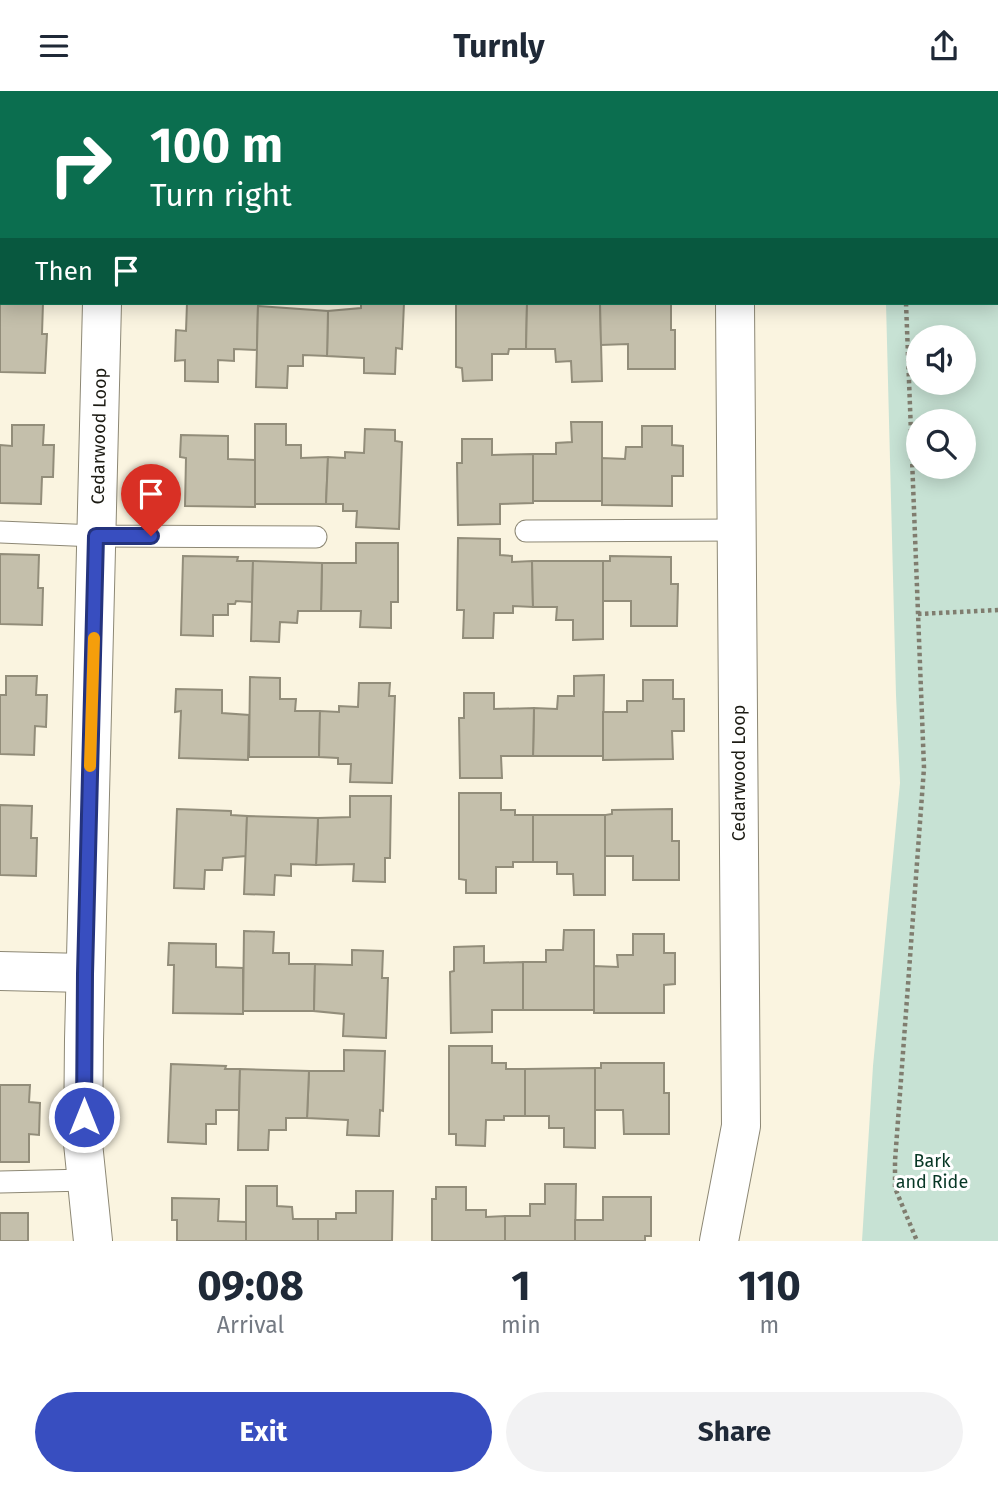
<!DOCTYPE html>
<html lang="en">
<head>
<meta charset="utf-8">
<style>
  body { margin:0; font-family:"Fira Sans",sans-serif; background:#f2f2f3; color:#1f2937; height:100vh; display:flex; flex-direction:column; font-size:26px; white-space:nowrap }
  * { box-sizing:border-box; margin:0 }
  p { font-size:23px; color:#747a83 }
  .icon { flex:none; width:38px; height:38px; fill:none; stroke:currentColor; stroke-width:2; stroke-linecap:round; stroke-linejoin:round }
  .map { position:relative; height:1150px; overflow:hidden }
  .panel { display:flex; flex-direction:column; background:#fff; flex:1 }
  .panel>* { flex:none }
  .top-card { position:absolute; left:0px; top:0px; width:999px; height:214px; box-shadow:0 4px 18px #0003; background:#0b6e4f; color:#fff; overflow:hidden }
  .fabs { position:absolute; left:906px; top:234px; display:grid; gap:14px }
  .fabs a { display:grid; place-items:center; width:70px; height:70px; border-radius:50%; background:#fff; box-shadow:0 4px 18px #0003; font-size:35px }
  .pin { position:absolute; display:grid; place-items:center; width:60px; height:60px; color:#fff; margin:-72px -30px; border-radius:50% 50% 50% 0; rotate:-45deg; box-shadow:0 0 7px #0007 }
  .pin .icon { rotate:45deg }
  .me { position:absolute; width:77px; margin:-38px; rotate:0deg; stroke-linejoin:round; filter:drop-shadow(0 0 5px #0008) }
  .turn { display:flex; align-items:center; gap:24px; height:147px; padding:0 35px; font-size:32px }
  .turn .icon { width:91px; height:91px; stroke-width:2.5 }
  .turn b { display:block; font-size:49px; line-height:60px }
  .then { display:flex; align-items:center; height:66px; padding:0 35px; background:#0003; gap:14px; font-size:26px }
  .eta { display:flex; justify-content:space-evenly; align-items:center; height:119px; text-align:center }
  .eta b { font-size:42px; font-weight:700; line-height:49px }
  .button { display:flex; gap:14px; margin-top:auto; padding:14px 35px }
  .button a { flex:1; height:80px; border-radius:42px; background:#384ec0; color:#fff; font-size:28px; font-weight:700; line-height:80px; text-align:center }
  .button a+a { background:#f2f2f3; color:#1f2937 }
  header { display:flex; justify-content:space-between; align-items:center; height:91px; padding:0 35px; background:#fff; font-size:32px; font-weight:700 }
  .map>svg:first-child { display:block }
  .green { fill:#c7e2d4; fill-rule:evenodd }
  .building { fill:#c4bfab; stroke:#928d7a; stroke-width:2 }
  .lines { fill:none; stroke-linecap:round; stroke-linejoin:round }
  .service-casing { stroke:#8d8875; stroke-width:23 }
  .minor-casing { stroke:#8d8875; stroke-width:40 }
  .path { stroke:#807d6f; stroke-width:4.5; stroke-dasharray:3.5 3.5; stroke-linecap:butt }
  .service { stroke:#fff; stroke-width:21 }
  .minor { stroke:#fff; stroke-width:38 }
  .route-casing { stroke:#24337d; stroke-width:18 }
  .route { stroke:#384ec0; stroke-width:12 }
  .slow { stroke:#f59e0b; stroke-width:12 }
  .labels { text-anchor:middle; stroke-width:6; stroke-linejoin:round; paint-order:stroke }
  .street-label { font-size:18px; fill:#1c1b13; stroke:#fff }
  .park-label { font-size:18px; fill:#073725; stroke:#fff }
</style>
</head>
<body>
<header><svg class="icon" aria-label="menu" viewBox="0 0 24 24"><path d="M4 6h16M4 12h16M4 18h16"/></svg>Turnly<svg class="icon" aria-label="share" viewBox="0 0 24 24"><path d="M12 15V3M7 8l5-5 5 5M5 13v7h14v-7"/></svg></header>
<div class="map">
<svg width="998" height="1150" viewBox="0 0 998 1150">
  <rect width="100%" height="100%" fill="#faf4e0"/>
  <path class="green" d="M885,0h113v1150h-136l11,-175 27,-283 -4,-88 -10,-392h112v-210zM919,247h45v45h-45zM919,331h45v45h-45z"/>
  <g class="building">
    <rect x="553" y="0" width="47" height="2"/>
    <rect x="626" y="0" width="48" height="2"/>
    <rect x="0" y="99" width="2" height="59"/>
    <polygon points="0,210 2,212 43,212 42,243 47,243 45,282 0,281"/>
    <polygon points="187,212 258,213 257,259 234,258 234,270 218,269 218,291 185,290 185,269 175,270 176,239 186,240"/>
    <polygon points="361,212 404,212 402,258 396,257 395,283 364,282 364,267 327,265 328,220 361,217"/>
    <polygon points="456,212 527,213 526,258 509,258 508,263 492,263 492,289 463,290 462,277 456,276"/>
    <polygon points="600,212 602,290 572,291 571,270 556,271 555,258 526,258 527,213"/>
    <polygon points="600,212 671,212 671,239 675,239 675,278 628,278 628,253 601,254"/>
    <polygon points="258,215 328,220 327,265 303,264 303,275 288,275 287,297 256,296"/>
    <polygon points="571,331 602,331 602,410 533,410 533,363 556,363 556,352 572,351"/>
    <polygon points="255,333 286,333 286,354 301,354 301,367 328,366 326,413 255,413"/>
    <polygon points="12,334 44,334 43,354 54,354 53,386 42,386 41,413 0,412 0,354 12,355"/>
    <polygon points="642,335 672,335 672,354 683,355 683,385 672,385 672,415 602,414 602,367 625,368 626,356 642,356"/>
    <polygon points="365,338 395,339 395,350 402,351 399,438 356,436 357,420 343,420 343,413 326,413 328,366 345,367 345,361 364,362"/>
    <polygon points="181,344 228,345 228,368 255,369 255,416 185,415 186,367 180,366"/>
    <polygon points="462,348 492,348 492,364 533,363 533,412 500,413 500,433 458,434 457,372 462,372"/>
    <polygon points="458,447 500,448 500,464 512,465 512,471 532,470 533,516 513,515 513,522 494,522 493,547 463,547 464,519 457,519"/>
    <polygon points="356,452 398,452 398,511 391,511 391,537 360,536 361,520 321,520 322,472 356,472"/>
    <polygon points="0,463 39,464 38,497 43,497 42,534 0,533"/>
    <polygon points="183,465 238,466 237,470 253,470 252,511 236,510 235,513 228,513 228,524 213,524 213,545 181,544"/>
    <polygon points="610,465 671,466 671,493 678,493 677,535 631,535 631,510 602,510 603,470 610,470"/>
    <polygon points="253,470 322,472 321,520 298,520 297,532 280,531 279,551 251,550"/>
    <polygon points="532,470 603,470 603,548 573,549 573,529 556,529 557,516 533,516"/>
    <polygon points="604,584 603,665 533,665 534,617 557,618 558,605 574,605 574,585"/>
    <polygon points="6,585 37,585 36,604 47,604 46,636 35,635 34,664 0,663 0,604 6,604"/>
    <polygon points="250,586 280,587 280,608 296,608 295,620 320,620 319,666 249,666"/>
    <polygon points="643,589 673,589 673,608 684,608 684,640 672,640 673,668 603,669 603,621 627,621 627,610 643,610"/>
    <polygon points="359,592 390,592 389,605 395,605 392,692 350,691 351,673 338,673 338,667 319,666 320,620 339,621 339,615 358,616"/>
    <polygon points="176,598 222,599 222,622 249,624 248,669 179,667 181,620 175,621"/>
    <polygon points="464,602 494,602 494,618 534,617 533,665 501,665 502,687 460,687 459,627 464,627"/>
    <polygon points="459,702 501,702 501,719 515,719 515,724 533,724 533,771 513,771 513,776 496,776 496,802 466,802 466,789 459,788"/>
    <polygon points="350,705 391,705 390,767 385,767 385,791 353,790 354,773 316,774 318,727 350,726"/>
    <polygon points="0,714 32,715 31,747 37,747 36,785 0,784"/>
    <polygon points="177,718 231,720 231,724 247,725 246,765 223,767 222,779 205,779 204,798 174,797"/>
    <polygon points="672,718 672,750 679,750 679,789 633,789 633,765 605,765 605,724 612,723 612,719"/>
    <polygon points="533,724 605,724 605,804 574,804 573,783 557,783 557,771 533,771"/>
    <polygon points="247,725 318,727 316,774 291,773 291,785 275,784 274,804 244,803"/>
    <polygon points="564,839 594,839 594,919 523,919 523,871 546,871 546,859 563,859"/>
    <polygon points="244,840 274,841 273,862 289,862 289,873 315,873 314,920 243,920"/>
    <polygon points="633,843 664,843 664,862 675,862 675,893 664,894 664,922 594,922 594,875 618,876 617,864 633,864"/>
    <polygon points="169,852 216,853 216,876 243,877 243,923 173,922 174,874 168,874"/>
    <polygon points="484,855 484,872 523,871 523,919 492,919 492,941 451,942 450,881 454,880 454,856"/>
    <polygon points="352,859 383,860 382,887 388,887 386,947 343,945 344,923 314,920 315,873 352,874"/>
    <polygon points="449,955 492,955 492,972 506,972 506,978 525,978 525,1025 504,1025 504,1029 486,1029 485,1055 456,1054 456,1043 449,1043"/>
    <polygon points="344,959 385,960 383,1020 380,1019 379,1045 347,1044 348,1029 307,1027 309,980 344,980"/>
    <polygon points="601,972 664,972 664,1002 669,1002 669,1043 624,1043 623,1019 595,1019 595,977 601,977"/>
    <polygon points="171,973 226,975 225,978 240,978 239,1019 216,1019 216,1033 206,1033 206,1053 168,1051"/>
    <polygon points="595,977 595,1057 564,1056 564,1037 549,1037 549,1025 525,1025 525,978"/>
    <polygon points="240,978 309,980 307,1027 286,1027 286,1039 269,1039 268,1059 238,1059"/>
    <polygon points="0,994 30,994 29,1011 40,1012 39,1044 29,1043 29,1071 0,1071"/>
    <polygon points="545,1093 576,1093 575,1150 505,1150 505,1125 530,1125 530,1113 545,1113"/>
    <polygon points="246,1095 277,1095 277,1115 292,1116 293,1128 318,1128 318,1150 246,1150"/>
    <polygon points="436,1096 466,1096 466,1119 486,1119 486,1126 505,1125 505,1150 432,1150 432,1108 436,1108"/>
    <polygon points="356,1100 393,1100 392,1150 318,1150 318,1128 336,1128 336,1122 356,1122"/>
    <polygon points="603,1106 651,1106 651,1145 645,1145 645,1150 575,1150 575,1129 603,1129"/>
    <polygon points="172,1107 219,1108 218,1130 246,1131 246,1150 177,1150 177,1129 172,1129"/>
    <rect x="0" y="1122" width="28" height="28"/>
  </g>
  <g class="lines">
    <defs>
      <g id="service">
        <polyline points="526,440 737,439"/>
        <polyline points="0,441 96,445 316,446"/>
        <polyline points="0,1091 87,1089"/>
      </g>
      <g id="minor">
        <polyline points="734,0 734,2"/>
        <polyline points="107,2 108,0"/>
        <polyline points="0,880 85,882"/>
        <polyline points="93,1150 83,1052 84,949 102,212"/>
        <polyline points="719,1150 741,1035 735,212"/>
      </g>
    </defs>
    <use href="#service" class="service-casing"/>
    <use href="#minor" class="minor-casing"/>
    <g class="path">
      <polyline points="917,2 917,0"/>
      <polyline points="906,212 924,677 895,1070 895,1097 917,1150"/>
      <polyline points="918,523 998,519"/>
    </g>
    <use href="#service" class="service"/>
    <use href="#minor" class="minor"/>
  </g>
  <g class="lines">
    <defs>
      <polyline id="route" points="84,1026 85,883 96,445 151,445"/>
    </defs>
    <use href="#route" class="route-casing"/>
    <use href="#route" class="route"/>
    <polyline class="slow" points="90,675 94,547"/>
  </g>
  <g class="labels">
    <g class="street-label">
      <text transform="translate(99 345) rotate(-89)" y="6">Cedarwood Loop</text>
      <text transform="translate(739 682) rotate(-90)" y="6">Cedarwood Loop</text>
    </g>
    <g class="park-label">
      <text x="932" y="1076">Bark<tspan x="932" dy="21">and Ride</tspan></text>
    </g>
  </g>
</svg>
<div class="fabs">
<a><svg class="icon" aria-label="sound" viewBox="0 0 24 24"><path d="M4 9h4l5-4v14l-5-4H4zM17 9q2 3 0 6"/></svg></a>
<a><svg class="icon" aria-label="search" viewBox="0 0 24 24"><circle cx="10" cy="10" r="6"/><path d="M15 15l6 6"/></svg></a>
</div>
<div class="pin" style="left:151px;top:445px;background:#d93025"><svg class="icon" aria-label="arrive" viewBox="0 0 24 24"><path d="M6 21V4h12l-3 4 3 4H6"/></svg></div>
<svg class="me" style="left:84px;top:1026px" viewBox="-20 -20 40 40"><circle r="17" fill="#384ec0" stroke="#fff" stroke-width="3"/><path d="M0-11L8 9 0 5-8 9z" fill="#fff"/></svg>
<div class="top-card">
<div class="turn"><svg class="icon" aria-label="right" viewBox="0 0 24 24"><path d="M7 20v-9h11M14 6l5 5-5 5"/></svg><div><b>100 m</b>Turn right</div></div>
<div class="then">Then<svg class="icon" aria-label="arrive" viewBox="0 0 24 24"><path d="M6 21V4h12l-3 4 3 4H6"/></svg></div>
</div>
</div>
<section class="panel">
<div class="eta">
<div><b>09:08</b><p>Arrival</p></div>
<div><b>1</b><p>min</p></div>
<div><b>110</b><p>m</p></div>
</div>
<div class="button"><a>Exit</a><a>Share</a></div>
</section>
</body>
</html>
